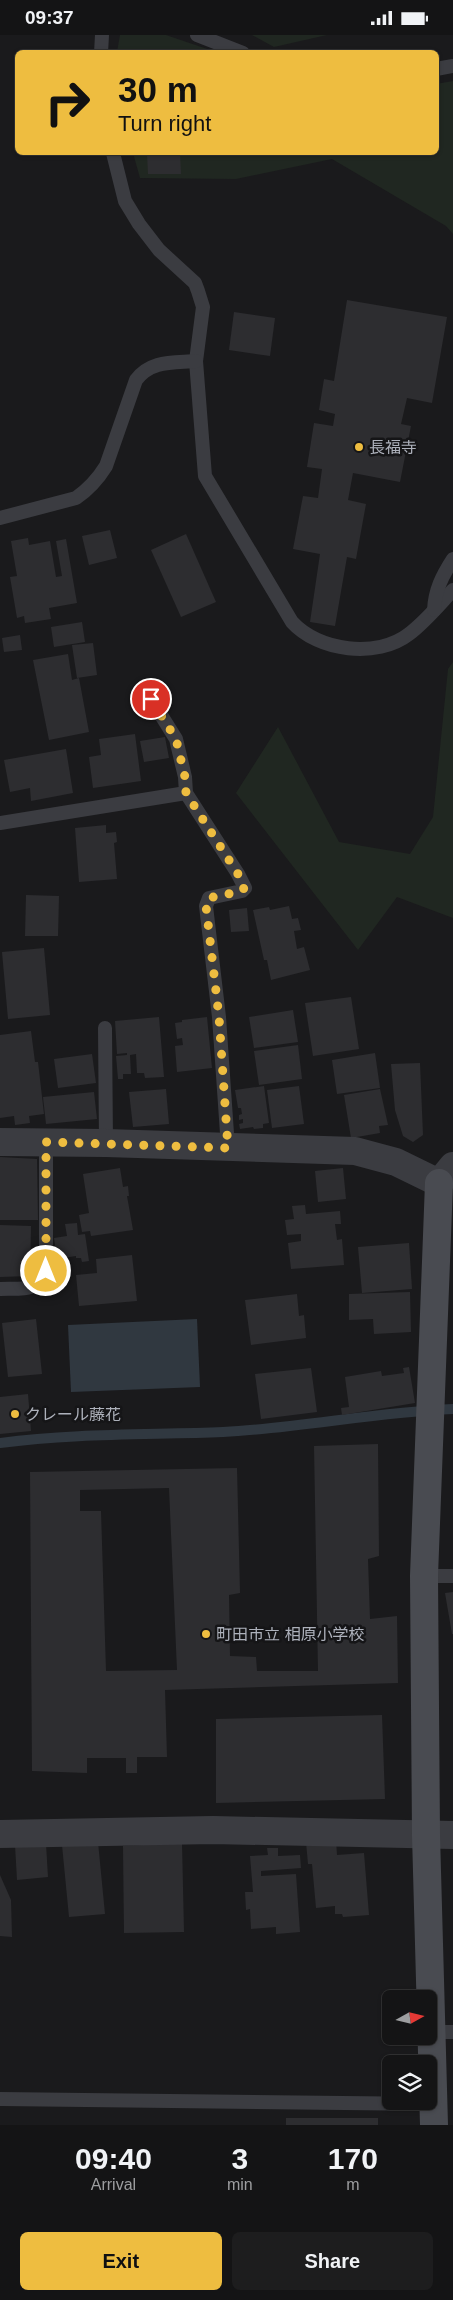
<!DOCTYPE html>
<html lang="en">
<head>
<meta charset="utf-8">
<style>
  body { margin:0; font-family:Helvetica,"Noto Sans JP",sans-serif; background:#1d1d1e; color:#f1f3f6; height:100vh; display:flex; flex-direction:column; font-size:19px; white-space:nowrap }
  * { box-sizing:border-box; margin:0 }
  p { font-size:16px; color:#9d9ea0 }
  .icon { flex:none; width:28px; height:28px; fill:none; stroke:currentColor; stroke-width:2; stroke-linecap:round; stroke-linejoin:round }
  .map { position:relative; height:2090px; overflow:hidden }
  .drawer { display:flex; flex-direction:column; background:#141415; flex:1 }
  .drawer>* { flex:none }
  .top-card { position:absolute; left:15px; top:15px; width:424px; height:105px; border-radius:8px; box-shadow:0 1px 4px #0004,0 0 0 1px #333334; background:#eebd40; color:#111; overflow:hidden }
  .needle { width:32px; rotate:82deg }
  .buttons { position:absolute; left:382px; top:1955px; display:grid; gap:10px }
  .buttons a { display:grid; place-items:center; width:55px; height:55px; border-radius:8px; background:#141415; box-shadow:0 1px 4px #0004,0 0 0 1px #333334; font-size:25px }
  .pin { position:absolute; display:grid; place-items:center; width:42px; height:42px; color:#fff; margin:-21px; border:2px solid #fff; border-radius:50%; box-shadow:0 1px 5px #0007 }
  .me { position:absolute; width:55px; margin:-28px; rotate:0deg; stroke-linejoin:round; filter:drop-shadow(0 0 4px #0008) }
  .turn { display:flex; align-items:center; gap:18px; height:105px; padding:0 20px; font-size:22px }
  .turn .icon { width:65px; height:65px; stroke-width:2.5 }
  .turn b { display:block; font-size:35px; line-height:42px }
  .eta { display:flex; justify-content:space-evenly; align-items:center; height:85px; text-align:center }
  .eta b { font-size:30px; font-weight:700; line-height:35px }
  .action { display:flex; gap:10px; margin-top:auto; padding:10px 20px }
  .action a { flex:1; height:58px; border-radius:8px; background:#eebd40; color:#111; font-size:20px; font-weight:700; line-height:58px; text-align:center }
  .action a+a { background:#1d1d1e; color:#f1f3f6 }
  .status { display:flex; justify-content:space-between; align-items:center; height:35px; padding:0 25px; background:#141415; direction:ltr }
  .status svg { height:14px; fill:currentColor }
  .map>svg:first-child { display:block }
  .green { fill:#202721 }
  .water { fill:#303840 }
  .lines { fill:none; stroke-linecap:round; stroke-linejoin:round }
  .stream { stroke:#303840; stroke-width:10 }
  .building { fill:#2d2d30; fill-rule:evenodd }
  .lane { stroke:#3b3c41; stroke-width:14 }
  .street { stroke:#3b3c41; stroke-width:28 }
  .secondary { stroke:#494b51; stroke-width:28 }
  .route { stroke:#eebd40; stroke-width:9; stroke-dasharray:0 16.2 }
  .poi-dot { fill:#eebd40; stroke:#151517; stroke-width:2 }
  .labels { text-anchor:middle; stroke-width:5; stroke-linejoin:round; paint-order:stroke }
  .poi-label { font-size:16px; fill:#adb1bb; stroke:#151517; text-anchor:start }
</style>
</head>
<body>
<div class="status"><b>09:37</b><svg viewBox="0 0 49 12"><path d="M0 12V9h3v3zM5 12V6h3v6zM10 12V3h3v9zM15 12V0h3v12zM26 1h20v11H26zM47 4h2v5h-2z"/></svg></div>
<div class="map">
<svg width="453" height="2090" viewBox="0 0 453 2090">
  <rect width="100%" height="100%" fill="#1a1a1c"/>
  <g class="green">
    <polygon points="120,0 166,0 216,17 117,17"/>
    <polygon points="252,0 327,0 274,12"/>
    <polygon points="453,46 453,199 446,191 332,124 236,144 140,143 133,118 436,118 436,49"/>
    <polygon points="453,627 453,883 397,862 358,915 236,758 278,692 339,807 410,819 433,782 448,634"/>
  </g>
  <polygon class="water" points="197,1284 200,1352 71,1357 68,1290"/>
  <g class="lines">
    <path class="stream" d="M0,1408c74,-10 149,-8 223,-11 77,-4 153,-20 230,-23"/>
  </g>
  <g class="building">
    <polygon points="147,118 180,118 181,139 148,139"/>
    <polygon points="347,265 447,282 432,368 407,363 401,389 411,391 400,447 353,438 348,465 366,469 356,524 347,522 335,591 310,587 320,519 293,514 303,461 318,463 322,434 307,432 314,388 333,391 335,379 319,375 324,344 334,346"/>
    <polygon points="234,277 275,283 270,321 229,315"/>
    <polygon points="110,495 117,523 89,530 82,501"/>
    <polygon points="186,499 216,567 181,582 151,515"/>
    <polygon points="28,503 29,510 50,506 56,542 62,541 56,506 66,504 77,568 49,573 51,584 25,588 24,581 17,583 10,542 17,541 11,506"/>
    <polygon points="82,587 85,607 54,612 51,592"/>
    <polygon points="20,600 22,615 4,617 2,603"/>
    <polygon points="93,608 97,640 77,643 72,610"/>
    <polygon points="68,619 72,645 79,643 89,697 49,705 33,625"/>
    <polygon points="135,699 141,746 93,753 89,722 101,720 99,704"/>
    <polygon points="165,702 169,723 144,727 140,706"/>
    <polygon points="66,714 73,758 31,766 30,753 10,757 4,725"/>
    <polygon points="106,790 106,798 116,797 117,807 114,808 117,844 79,847 75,793"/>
    <polygon points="26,860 59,861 58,901 25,901"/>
    <polygon points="289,871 292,884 298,883 301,895 294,896 297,914 304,912 310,935 271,945 267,925 264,925 253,875 269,872 270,875"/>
    <polygon points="247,873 249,896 231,897 229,875"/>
    <polygon points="44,913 50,980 8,984 2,917"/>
    <polygon points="351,962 359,1014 313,1021 305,968"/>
    <polygon points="293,975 298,1007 254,1013 249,982"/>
    <polygon points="159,982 164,1042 145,1043 144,1038 137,1038 136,1019 130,1020 131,1039 123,1039 123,1044 118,1044 116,1021 127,1020 127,1018 117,1019 115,986"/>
    <polygon points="207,982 212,1033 177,1037 175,1011 183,1010 182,1003 177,1004 175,988 182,987 182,985"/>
    <polygon points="31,996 35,1027 38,1027 44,1079 29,1081 30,1088 15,1090 14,1081 0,1083 0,1000"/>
    <polygon points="298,1010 302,1044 259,1050 254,1016"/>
    <polygon points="375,1018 380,1053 337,1059 332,1025"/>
    <polygon points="92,1019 96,1048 58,1053 54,1024"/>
    <polygon points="420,1028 423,1100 413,1107 403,1101 395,1075 391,1029"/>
    <polygon points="264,1051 269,1088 263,1089 263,1093 254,1094 253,1092 240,1094 239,1089 243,1088 243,1084 239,1085 239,1080 242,1079 241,1073 238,1073 235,1055"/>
    <polygon points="299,1051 304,1089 272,1093 267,1055"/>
    <polygon points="166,1054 169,1089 133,1092 129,1057"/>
    <polygon points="380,1054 388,1090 379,1091 380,1098 351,1103 344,1060"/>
    <polygon points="94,1057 97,1084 46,1089 43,1062"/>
    <polygon points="0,1122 37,1124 38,1185 0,1185"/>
    <polygon points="120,1133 123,1152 128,1151 129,1161 127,1161 133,1195 91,1201 90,1196 82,1197 79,1180 89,1178 83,1139"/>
    <polygon points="343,1133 346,1164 318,1167 315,1136"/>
    <polygon points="305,1170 306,1179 340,1176 341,1189 335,1189 337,1205 342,1204 344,1230 291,1234 288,1208 301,1206 301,1199 287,1200 285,1185 294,1184 292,1171"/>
    <polygon points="77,1188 78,1200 85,1199 89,1226 82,1227 81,1223 76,1223 76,1221 57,1224 54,1203 67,1201 65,1189"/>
    <polygon points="0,1190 31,1191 30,1241 0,1242"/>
    <polygon points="409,1208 412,1254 362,1258 358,1212"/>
    <polygon points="132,1220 137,1266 79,1271 76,1240 97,1238 96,1224"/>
    <polygon points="410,1257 411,1297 374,1299 373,1284 349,1285 349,1259"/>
    <polygon points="297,1259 299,1281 304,1280 306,1303 251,1310 245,1265"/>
    <polygon points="36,1284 42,1339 8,1342 2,1288"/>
    <polygon points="409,1332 415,1368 342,1380 341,1373 349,1372 345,1342 381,1336 382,1341 404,1338 403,1333"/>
    <polygon points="311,1333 317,1377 261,1384 255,1339"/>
    <polygon points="28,1359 31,1396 0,1399 0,1362"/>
    <path d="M378,1409l1,112 -11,3 2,60 27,-3 1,67 -233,7 2,67h-30v16h-11v-15h-39v15l-55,-2 -2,-299 207,-4 3,125 -11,2 1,61 26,1 1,14h61l-4,-225zM169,1453l8,182 -71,1 -5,-160h-21v-21z"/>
    <polygon points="453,1557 453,1599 452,1599 445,1558"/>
    <polygon points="382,1680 385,1764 216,1768 216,1684"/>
    <polygon points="336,1805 337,1820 364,1818 369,1880 343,1882 342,1879 335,1879 335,1871 316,1873 312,1829 308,1829 306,1807"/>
    <polygon points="98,1807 105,1879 69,1882 62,1810"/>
    <polygon points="182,1808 184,1897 124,1898 123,1811"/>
    <polygon points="46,1809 48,1842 17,1845 15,1810"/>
    <polygon points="267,1813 278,1813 278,1821 300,1820 301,1833 261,1836 261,1841 296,1839 300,1897 276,1899 276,1892 251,1894 250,1874 246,1875 245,1857 253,1857 250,1821 268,1820"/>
    <polygon points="0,1840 11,1865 12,1902 0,1901"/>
    <rect x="286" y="2083" width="92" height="7"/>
  </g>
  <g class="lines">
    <g class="lane">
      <polyline points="197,0 243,18"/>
      <polyline points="101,18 102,0"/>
      <polyline points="436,34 453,31"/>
      <path d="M113,118l12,48 14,23 20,26 36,33 3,8 5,16 -7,54 9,115 87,146c26,29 85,37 117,12 16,-12 30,-29 44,-44"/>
      <path d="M0,483l76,-20c13,-9 22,-19 30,-32l30,-86c15,-20 37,-17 60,-19"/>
      <path d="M434,575c1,-20 8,-34 19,-51"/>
      <polyline points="151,664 176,704 185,742 186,758 238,839 245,853 242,856 209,863 206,871 219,982 228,1113"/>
      <polyline points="0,788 186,758"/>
      <polyline points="105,993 106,1108"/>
      <path d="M0,1254c21,-1 36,4 46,-18v-129"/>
      <polyline points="424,1541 453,1541"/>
      <polyline points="431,1997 453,1997"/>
      <polyline points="0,2064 433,2069"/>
    </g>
    <g class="street">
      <polyline points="0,1107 106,1108 355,1116 396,1127 439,1148 453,1131"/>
      <polyline points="0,1799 213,1795 453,1800"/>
    </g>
    <polyline class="secondary" points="434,2090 426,1800 424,1541 439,1148"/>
  </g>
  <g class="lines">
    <polyline class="route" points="46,1236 46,1107 228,1113 219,982 206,871 209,863 242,856 244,853 238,839 186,758 185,742 176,704 151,664"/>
  </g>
  <g class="poi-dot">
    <circle cx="359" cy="412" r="5"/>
    <circle cx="15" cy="1379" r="5"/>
    <circle cx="206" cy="1599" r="5"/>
  </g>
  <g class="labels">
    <g class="poi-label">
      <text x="369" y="418">長福寺</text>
      <text x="25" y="1385">クレール藤花</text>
      <text x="216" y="1605">町田市立 相原小学校</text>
    </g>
  </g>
</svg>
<div class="buttons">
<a><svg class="needle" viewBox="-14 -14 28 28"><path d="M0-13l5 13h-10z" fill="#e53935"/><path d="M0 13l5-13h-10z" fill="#9d9ea0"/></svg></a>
<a><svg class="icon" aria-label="layers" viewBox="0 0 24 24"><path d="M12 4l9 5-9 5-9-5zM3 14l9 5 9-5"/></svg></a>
</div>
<div class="pin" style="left:151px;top:664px;background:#d93025"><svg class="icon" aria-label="arrive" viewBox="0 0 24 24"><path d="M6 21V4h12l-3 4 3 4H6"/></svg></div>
<svg class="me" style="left:46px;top:1236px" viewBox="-20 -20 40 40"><circle r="17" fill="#eebd40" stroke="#fff" stroke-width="3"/><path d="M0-11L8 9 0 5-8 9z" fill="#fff"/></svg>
<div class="top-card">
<div class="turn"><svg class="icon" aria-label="right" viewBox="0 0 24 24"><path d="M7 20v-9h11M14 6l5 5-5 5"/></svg><div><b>30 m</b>Turn right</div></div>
</div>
</div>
<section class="drawer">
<div class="eta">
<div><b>09:40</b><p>Arrival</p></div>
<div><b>3</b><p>min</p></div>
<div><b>170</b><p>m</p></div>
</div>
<div class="action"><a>Exit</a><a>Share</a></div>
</section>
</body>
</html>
